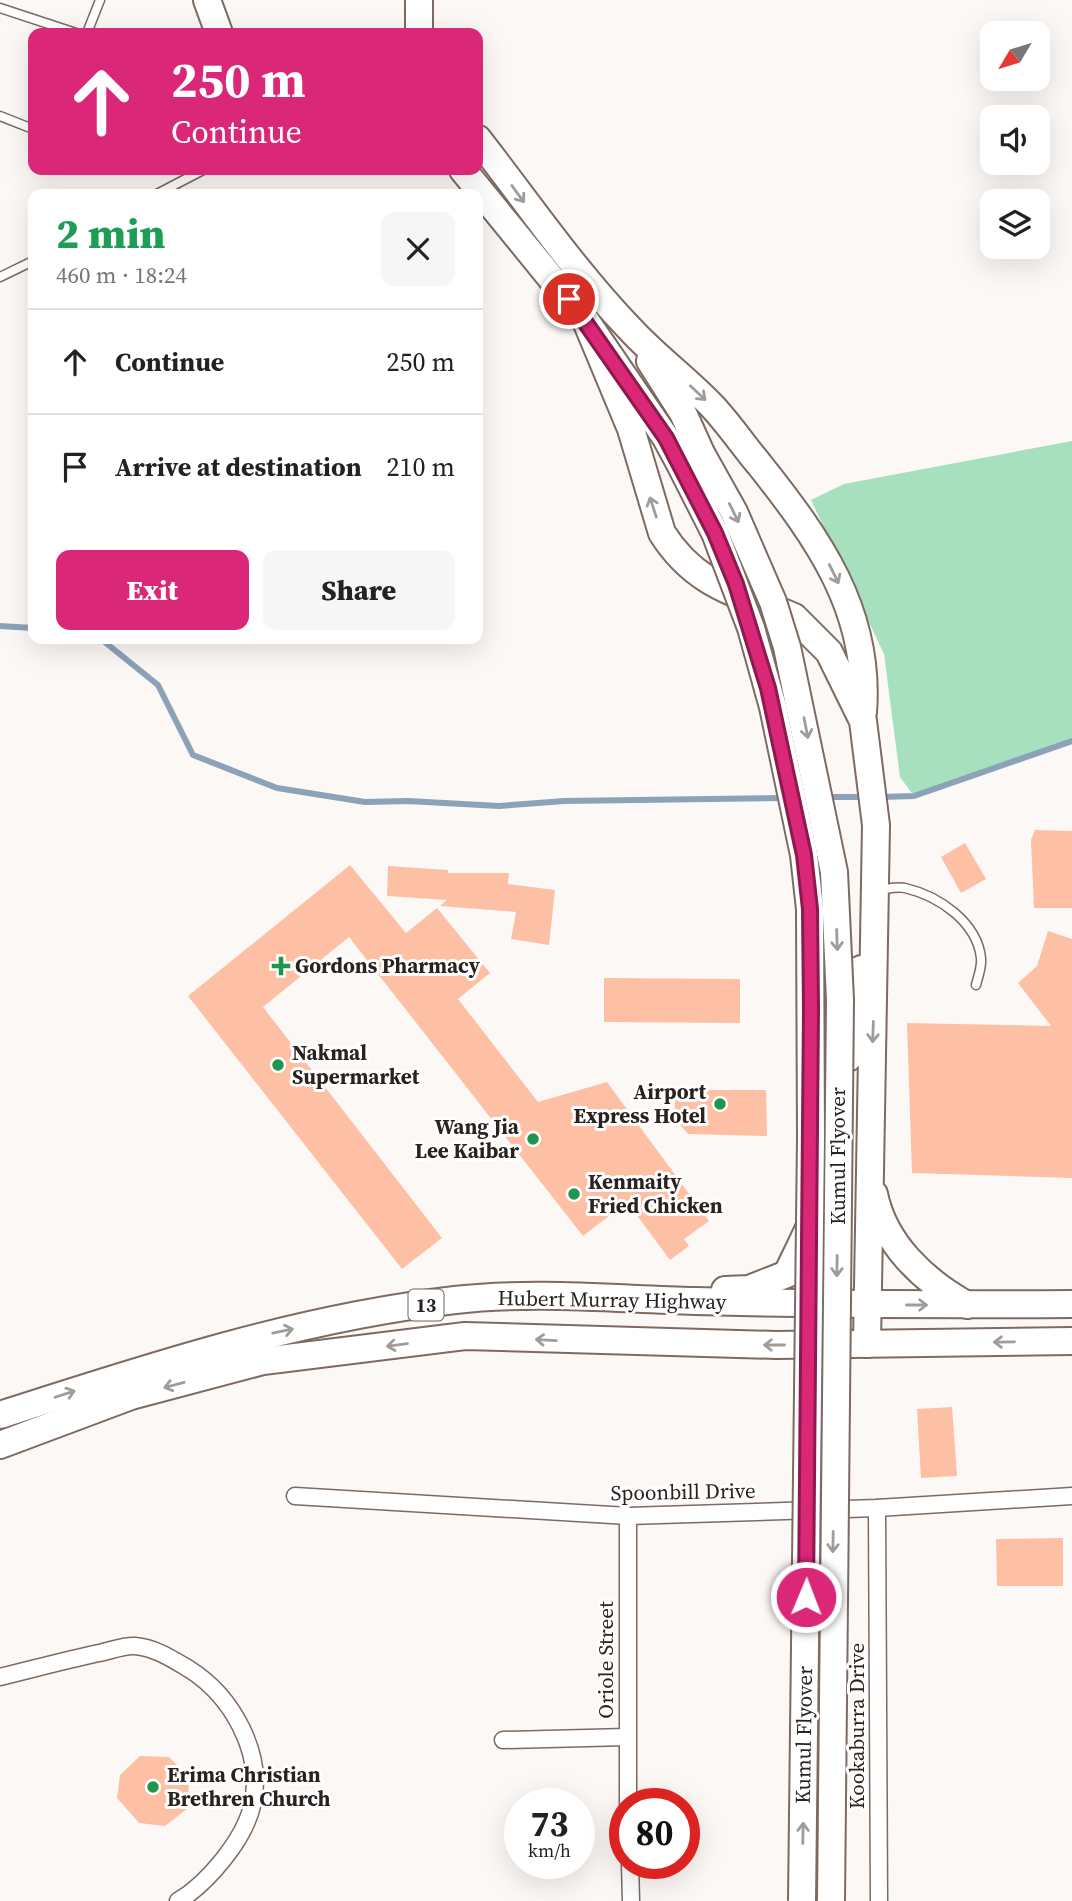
<!DOCTYPE html>
<html lang="en">
<head>
<meta charset="utf-8">
<style>
  body { margin:0; font-family:"Source Serif 4",serif; background:#f6f6f6; color:#222; height:100vh; display:flex; flex-direction:column; font-size:26px; white-space:nowrap }
  * { box-sizing:border-box; margin:0 }
  p { font-size:23px; color:#767676 }
  .icon { flex:none; width:38px; height:38px; fill:none; stroke:currentColor; stroke-width:2; stroke-linecap:round; stroke-linejoin:round }
  .map { position:relative; flex:1; overflow:hidden }
  .side { position:absolute; left:28px; top:189px; width:455px; height:455px; display:flex; flex-direction:column; background:#fff; border-radius:14px; box-shadow:0 7px 28px #0002 }
  .side>* { flex:none }
  .guide { position:absolute; left:28px; top:28px; width:455px; height:147px; border-radius:14px; box-shadow:0 7px 28px #0002; background:#db2777; color:#fff; overflow:hidden }
  .needle { width:46px; rotate:232deg }
  .controls { position:absolute; left:980px; top:21px; display:grid; gap:14px }
  .controls a { display:grid; place-items:center; width:70px; height:70px; border-radius:14px; background:#fff; box-shadow:0 7px 28px #0002; font-size:35px }
  .speed { position:absolute; left:504px; top:1788px; display:flex; gap:14px; font-size:35px; font-weight:700; text-align:center }
  .speed>* { display:grid; place-content:center; width:91px; height:91px; border-radius:50%; background:#fff; box-shadow:0 7px 28px #0002; line-height:1 }
  .speed small { font-size:18px; font-weight:400 }
  .speed .limit { border:10px solid #d22; background:#fff; color:#111 }
  .pin { position:absolute; display:grid; place-items:center; width:60px; height:60px; color:#fff; margin:-30px; border:4px solid #fff; border-radius:50%; box-shadow:0 2px 7px #0007 }
  .me { position:absolute; width:77px; margin:-38px; rotate:1deg; stroke-linejoin:round; filter:drop-shadow(0 0 5px #0008) }
  .turn { display:flex; align-items:center; gap:24px; height:147px; padding:0 28px; font-size:32px }
  .turn .icon { width:91px; height:91px; stroke-width:2.5 }
  .turn b { display:block; font-size:49px; line-height:60px }
  .round { display:grid; place-items:center; flex:none; width:74px; height:74px; border-radius:14px; background:#f6f6f6 }
  .summary { display:flex; align-items:center; justify-content:space-between; height:119px; padding:0 28px }
  h1 { font-size:42px; font-weight:800; line-height:52px; color:#1e9e55 }
  .cta { display:flex; gap:14px; margin-top:auto; padding:14px 28px }
  .cta a { flex:1; height:80px; border-radius:14px; background:#db2777; color:#fff; font-size:28px; font-weight:800; line-height:80px; text-align:center }
  .cta a+a { background:#f6f6f6; color:#222 }
  ul { padding:0; list-style:none }
  li { display:flex; align-items:center; gap:21px; height:105px; padding:0 28px; border-top:2px solid #e0e0e0 }
  li div { flex:1 }
  li b { display:block; font-size:26px }
  li em { font-style:normal }
  .map>svg:first-child { display:block }
  .green { fill:#a6e0bf }
  .lines { fill:none; stroke-linecap:round; stroke-linejoin:round }
  .stream { stroke:#8ba2b9; stroke-width:6 }
  .building { fill:#fec0a4 }
  .service-casing { stroke:#7d6a61; stroke-width:11 }
  .minor-casing { stroke:#7d6a61; stroke-width:19 }
  .trunk-casing { stroke:#7d6a61; stroke-width:30 }
  .service { stroke:#fff; stroke-width:8 }
  .minor { stroke:#fff; stroke-width:16 }
  .trunk { stroke:#fff; stroke-width:26 }
  .trunk-bridge-casing { stroke:#7d6a61; stroke-width:30; stroke-linecap:butt }
  .trunk-bridge { stroke:#fff; stroke-width:26 }
  .oneway { stroke:#9f9c9a }
  .route-casing { stroke:#8e194d; stroke-width:18 }
  .route { stroke:#db2777; stroke-width:12 }
  .poi-dot { fill:#21944e; stroke:#fff; stroke-width:2.5 }
  .labels { text-anchor:middle; stroke-width:6; stroke-linejoin:round; paint-order:stroke }
  .shield { fill:#fff; stroke:#6a6462; stroke-width:2 }
  .shield-label { font-size:19px; font-weight:bold; fill:#2a221e }
  .poi-label { font-size:21px; font-weight:bold; fill:#2a221e; stroke:#fff; text-anchor:start }
  .street-label { font-size:21px; fill:#2a221e; stroke:#fff }
</style>
</head>
<body>
<div class="map">
<svg width="1072" height="1901" viewBox="0 0 1072 1901">
  <rect width="100%" height="100%" fill="#fcf8f6"/>
  <polygon class="green" points="1072,441 1072,741 914,796 900,777 884,654 811,500 844,484"/>
  <g class="lines">
    <g class="stream">
      <polyline points="0,626 33,628"/>
      <polyline points="101,639 158,685 193,755 277,788 365,802 408,801 499,806 564,801 786,798"/>
      <polyline points="824,797 866,797"/>
      <polyline points="880,797 914,796 1072,741"/>
    </g>
  </g>
  <g class="building">
    <polygon points="1035,830 1072,831 1072,908 1034,908 1031,840"/>
    <polygon points="965,843 986,879 961,893 941,857"/>
    <polygon points="350,865 406,933 437,908 490,973 458,999 538,1102 607,1082 709,1221 684,1239 689,1246 670,1260 627,1202 583,1236 349,937 263,1007 442,1238 402,1269 188,996"/>
    <polygon points="388,866 448,870 448,873 509,873 508,884 555,890 549,945 511,939 516,912 440,906 447,900 387,896"/>
    <polygon points="1048,931 1072,939 1072,1178 912,1173 907,1023 1051,1026 1018,983 1037,966"/>
    <polygon points="604,978 740,979 740,1023 604,1022"/>
    <polygon points="676,1090 766,1090 767,1136 688,1134 674,1118"/>
    <polygon points="952,1407 957,1476 921,1478 917,1409"/>
    <polygon points="1063,1538 1063,1586 997,1586 996,1539"/>
    <polygon points="140,1756 169,1757 189,1777 188,1808 165,1826 139,1823 117,1798 120,1775"/>
  </g>
  <g class="lines">
    <defs>
      <g id="service">
        <polyline points="0,8 76,33"/>
        <polyline points="87,33 100,0"/>
        <polyline points="0,116 33,129"/>
        <polyline points="157,194 203,170"/>
        <polyline points="0,277 33,261"/>
        <path d="M878,890c9,-1 19,-4 27,-2 34,8 72,34 76,70 1,9 -3,19 -5,27"/>
      </g>
      <g id="minor">
        <polyline points="295,1496 628,1516 877,1508 1072,1496"/>
        <polyline points="877,1508 879,1901"/>
        <polyline points="628,1516 628,1804"/>
        <path d="M0,1677c33,-8 66,-17 99,-24 11,-2 25,-8 36,-7 21,2 37,13 54,23 43,27 76,85 63,137 -8,34 -45,78 -74,95"/>
        <polyline points="503,1740 627,1737"/>
        <polyline points="630,1864 631,1901"/>
      </g>
      <g id="trunk">
        <polyline points="207,0 219,33"/>
        <polyline points="419,33 419,0"/>
        <path d="M478,139c50,64 96,132 153,191 25,27 55,49 81,76 17,18 31,39 47,58 59,74 112,148 104,248"/>
        <polyline points="463,170 586,321 666,438 679,462"/>
        <path d="M586,321l45,108 31,104c35,55 77,60 132,84l35,35 34,69 13,104 -9,519"/>
        <polyline points="650,361 683,413 701,453"/>
        <polyline points="848,1058 861,969"/>
        <path d="M874,1194c10,50 50,87 93,111"/>
        <path d="M725,1290l24,-1 38,-15c18,-38 39,-76 46,-119"/>
        <path d="M0,1415c149,-48 298,-97 455,-115 80,-9 160,-1 240,1 126,3 251,4 377,3"/>
        <polyline points="0,1445 131,1396 263,1361 465,1336 776,1345 1072,1341"/>
      </g>
    </defs>
    <use href="#service" class="service-casing"/>
    <use href="#minor" class="minor-casing"/>
    <use href="#trunk" class="trunk-casing"/>
    <use href="#service" class="service"/>
    <use href="#minor" class="minor"/>
    <use href="#trunk" class="trunk"/>
    <defs>
      <g id="trunk-bridge">
        <polyline points="701,453 734,512 773,602 787,647 834,872 840,1000 831,1901"/>
        <polyline points="679,462 715,533 751,628 773,707 804,855 810,909 811,1137 802,1901"/>
      </g>
    </defs>
    <use href="#trunk-bridge" class="trunk-bridge-casing"/>
    <use href="#trunk-bridge" class="trunk-bridge"/>
  </g>
  <defs><path id="oneway-shaft" d="M-6 0H5M1.5-3L5.5 0L1.5 3" fill="none" stroke-width="1.6" stroke-linecap="round" stroke-linejoin="round" transform="scale(1.75)"/></defs>
  <g class="oneway">
    <use href="#oneway-shaft" transform="translate(518 194) rotate(54)"/>
    <use href="#oneway-shaft" transform="translate(698 393) rotate(43)"/>
    <use href="#oneway-shaft" transform="translate(653 507) rotate(-108)"/>
    <use href="#oneway-shaft" transform="translate(734 513) rotate(64)"/>
    <use href="#oneway-shaft" transform="translate(834 574) rotate(64)"/>
    <use href="#oneway-shaft" transform="translate(806 728) rotate(79)"/>
    <use href="#oneway-shaft" transform="translate(837 940) rotate(88)"/>
    <use href="#oneway-shaft" transform="translate(873 1032) rotate(92)"/>
    <use href="#oneway-shaft" transform="translate(837 1266) rotate(91)"/>
    <use href="#oneway-shaft" transform="translate(917 1305)"/>
    <use href="#oneway-shaft" transform="translate(283 1331) rotate(-12)"/>
    <use href="#oneway-shaft" transform="translate(546 1340) rotate(-177)"/>
    <use href="#oneway-shaft" transform="translate(1004 1342) rotate(179)"/>
    <use href="#oneway-shaft" transform="translate(397 1345) rotate(173)"/>
    <use href="#oneway-shaft" transform="translate(774 1345) rotate(-180)"/>
    <use href="#oneway-shaft" transform="translate(174 1385) rotate(165)"/>
    <use href="#oneway-shaft" transform="translate(65 1394) rotate(-18)"/>
    <use href="#oneway-shaft" transform="translate(833 1542) rotate(91)"/>
    <use href="#oneway-shaft" transform="translate(803 1833) rotate(-89)"/>
  </g>
  <g class="lines">
    <defs>
      <polyline id="route" points="569,299 666,438 715,533 736,584 768,688 804,855 810,909 811,1009 806,1597"/>
    </defs>
    <use href="#route" class="route-casing"/>
    <use href="#route" class="route"/>
  </g>
  <g class="poi-dot">
    <path d="M277.5 955.5h7v7h7v7h-7v7h-7v-7h-7v-7h7z"/>
    <circle cx="278" cy="1065" r="7"/>
    <circle cx="720" cy="1104" r="7"/>
    <circle cx="533" cy="1139" r="7"/>
    <circle cx="574" cy="1194" r="7"/>
    <circle cx="153" cy="1787" r="7"/>
  </g>
  <g class="labels">
    <rect class="shield" x="408.5" y="1289.5" width="35" height="31" rx="5"/>
    <g class="shield-label">
      <text x="426" y="1312">13</text>
    </g>
    <g class="poi-label">
      <text x="295" y="973">Gordons Pharmacy</text>
      <text x="292" y="1060">Nakmal<tspan x="292" dy="24">Supermarket</tspan></text>
      <text x="706" y="1099" text-anchor="end">Airport<tspan x="706" dy="24">Express Hotel</tspan></text>
      <text x="519" y="1134" text-anchor="end">Wang Jia<tspan x="519" dy="24">Lee Kaibar</tspan></text>
      <text x="588" y="1189">Kenmaity<tspan x="588" dy="24">Fried Chicken</tspan></text>
      <text x="167" y="1782">Erima Christian<tspan x="167" dy="24">Brethren Church</tspan></text>
    </g>
    <g class="street-label">
      <text transform="translate(838 1156) rotate(-90)" y="7">Kumul Flyover</text>
      <text transform="translate(612 1300) rotate(1)" y="7">Hubert Murray Highway</text>
      <text transform="translate(683 1492) rotate(-1)" y="7">Spoonbill Drive</text>
      <text transform="translate(606 1660) rotate(-90)" y="7">Oriole Street</text>
      <text transform="translate(857 1726) rotate(-90)" y="7">Kookaburra Drive</text>
      <text transform="translate(804 1735) rotate(-89)" y="7">Kumul Flyover</text>
    </g>
  </g>
</svg>
<div class="controls">
<a><svg class="needle" viewBox="-14 -14 28 28"><path d="M0-13l5 13h-10z" fill="#e53935"/><path d="M0 13l5-13h-10z" fill="#767676"/></svg></a>
<a><svg class="icon" aria-label="sound" viewBox="0 0 24 24"><path d="M4 9h4l5-4v14l-5-4H4zM17 9q2 3 0 6"/></svg></a>
<a><svg class="icon" aria-label="layers" viewBox="0 0 24 24"><path d="M12 4l9 5-9 5-9-5zM3 14l9 5 9-5"/></svg></a>
</div>
<div class="speed"><div>73<small>km/h</small></div><div class="limit">80</div></div>
<div class="pin" style="left:569px;top:299px;background:#d93025"><svg class="icon" aria-label="arrive" viewBox="0 0 24 24"><path d="M6 21V4h12l-3 4 3 4H6"/></svg></div>
<svg class="me" style="left:806px;top:1597px" viewBox="-20 -20 40 40"><circle r="17" fill="#db2777" stroke="#fff" stroke-width="3"/><path d="M0-11L8 9 0 5-8 9z" fill="#fff"/></svg>
<div class="guide">
<div class="turn"><svg class="icon" aria-label="ahead" viewBox="0 0 24 24"><path d="M12 20V5M6 11l6-6 6 6"/></svg><div><b>250 m</b>Continue</div></div>
</div>
<section class="side">
<div class="summary"><div><h1>2 min</h1><p>460 m · 18:24</p></div><a class="round"><svg class="icon" aria-label="close" viewBox="0 0 24 24"><path d="M6 6l12 12M18 6L6 18"/></svg></a></div>
<ul>
<li><svg class="icon" aria-label="ahead" viewBox="0 0 24 24"><path d="M12 20V5M6 11l6-6 6 6"/></svg><div><b>Continue</b></div><em>250 m</em></li>
<li><svg class="icon" aria-label="arrive" viewBox="0 0 24 24"><path d="M6 21V4h12l-3 4 3 4H6"/></svg><div><b>Arrive at destination</b></div><em>210 m</em></li>
</ul>
<div class="cta"><a>Exit</a><a>Share</a></div>
</section>
</div>
</body>
</html>
